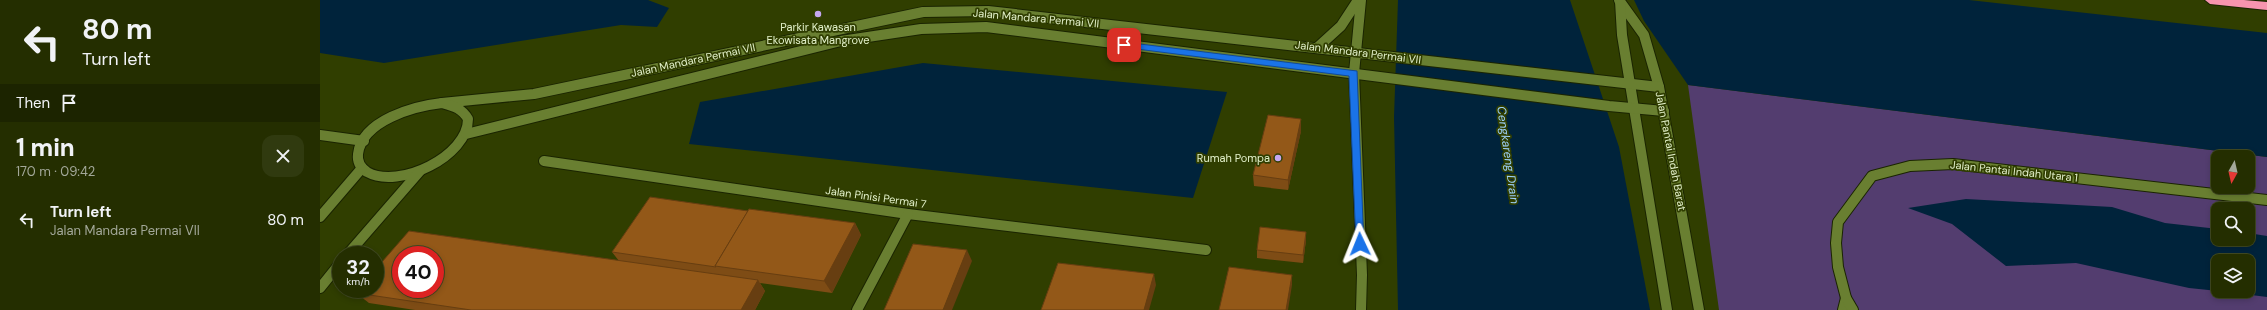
<!DOCTYPE html>
<html lang="en">
<head>
<meta charset="utf-8">
<style>
  body { margin:0; font-family:"DM Sans",sans-serif; background:#303a0f; color:#f1f3f6; height:100vh; display:flex; flex-direction:column; font-size:15px; white-space:nowrap }
  * { box-sizing:border-box; margin:0 }
  p { font-size:13px; color:#a3a899 }
  .icon { flex:none; width:22px; height:22px; fill:none; stroke:currentColor; stroke-width:2; stroke-linecap:round; stroke-linejoin:round }
  .map { position:relative; flex:1; overflow:hidden }
  .details { display:flex; flex-direction:column; background:#242e00; width:320px }
  .details>* { flex:none }
  .top-card { background:#242e00; color:#f1f3f6; overflow:hidden }
  .needle { width:26px; rotate:188deg }
  .fabs { position:absolute; left:1891px; top:150px; display:grid; gap:8px }
  .fabs a { display:grid; place-items:center; width:44px; height:44px; border-radius:8px; background:#242e00; box-shadow:0 2px 6px #0003,0 0 0 1px #414a22; font-size:20px }
  .speed { position:absolute; left:12px; top:246px; display:flex; gap:8px; font-size:20px; font-weight:700; text-align:center }
  .speed>* { display:grid; place-content:center; width:52px; height:52px; border-radius:50%; background:#242e00; box-shadow:0 2px 6px #0003,0 0 0 1px #414a22; line-height:1 }
  .speed small { font-size:10px; font-weight:400 }
  .speed .limit { border:6px solid #d22; background:#fff; color:#111 }
  .pin { position:absolute; display:grid; place-items:center; width:34px; height:34px; color:#fff; margin:-17px; border-radius:8px; box-shadow:0 2px 6px #0006 }
  .me { position:absolute; width:44px; margin:-22px; rotate:358deg; stroke-linejoin:round; filter:drop-shadow(0 0 3px #0008) }
  .turn { display:flex; align-items:center; gap:14px; height:84px; padding:0 16px; font-size:18px }
  .turn .icon { width:52px; height:52px; stroke-width:2.5 }
  .turn b { display:block; font-size:28px; line-height:34px }
  .then { display:flex; align-items:center; height:38px; padding:0 16px; background:#0003; gap:8px; font-size:15px }
  .round { display:grid; place-items:center; flex:none; width:42px; height:42px; border-radius:12px; background:#303a0f }
  .overview { display:flex; align-items:center; justify-content:space-between; height:68px; padding:0 16px }
  h1 { font-size:24px; font-weight:800; line-height:30px }
  ul { padding:0; list-style:none }
  li { display:flex; align-items:center; gap:12px; height:60px; padding:0 16px }
  li div { flex:1 }
  li b { display:block; font-size:15px }
  li em { font-style:normal }
  main { display:flex; flex:1; min-height:0 }
  .map>svg:first-child { display:block }
  .green { fill:#533d6f; fill-rule:evenodd }
  .water { fill:#00233b }
  .lines { fill:none; stroke-linecap:round; stroke-linejoin:round }
  .street-casing { stroke:#1a2400; stroke-width:12 }
  .secondary-casing { stroke:#1a2400; stroke-width:12 }
  .highway-casing { stroke:#1a2400; stroke-width:2 }
  .street { stroke:#697f31; stroke-width:10 }
  .secondary { stroke:#697f31; stroke-width:10 }
  .highway { fill:#f794af; fill-rule:evenodd }
  .wall { fill:#7e4c15 }
  .shaded-wall { fill:#673e11 }
  .building { fill:#935818; stroke:#673e11; fill-rule:evenodd }
  .route { fill:#1a73e8; stroke:#114b97 }
  .poi-dot { fill:#c5a7f1; stroke:#303e00; stroke-width:1.5 }
  .labels { text-anchor:middle; stroke-width:3.5; stroke-linejoin:round; paint-order:stroke }
  .street-label { font-size:11px; fill:#e2f0c9; stroke:#303e00 }
  .poi-label { font-size:11px; fill:#e2f0c9; stroke:#303e00 }
  .water-label { font-size:12px; font-style:italic; fill:#9dcff7; stroke:#303e00 }
</style>
</head>
<body>
<main>
<section class="details">
<div class="top-card">
<div class="turn"><svg class="icon" aria-label="left" viewBox="0 0 24 24"><path d="M17 20v-9H6M10 6l-5 5 5 5"/></svg><div><b>80 m</b>Turn left</div></div>
<div class="then">Then<svg class="icon" aria-label="arrive" viewBox="0 0 24 24"><path d="M6 21V4h12l-3 4 3 4H6"/></svg></div>
</div>
<div class="overview"><div><h1>1 min</h1><p>170 m · 09:42</p></div><a class="round"><svg class="icon" aria-label="close" viewBox="0 0 24 24"><path d="M6 6l12 12M18 6L6 18"/></svg></a></div>
<ul>
<li><svg class="icon" aria-label="left" viewBox="0 0 24 24"><path d="M17 20v-9H6M10 6l-5 5 5 5"/></svg><div><b>Turn left</b><p>Jalan Mandara Permai VII</p></div><em>80 m</em></li>
</ul>
</section>
<div class="map">
<svg width="1947" height="310" viewBox="0 0 1947 310">
  <rect width="100%" height="100%" fill="#303e00"/>
  <path class="green" d="M1368,85l579,72v153h-548zM1898,157h30v30h-30zM1898,209h30v30h-30zM1898,261h30v30h-30z"/>
  <g class="water">
    <polygon points="0,0 328,0 349,8 337,27 301,25 64,63 0,53"/>
    <polygon points="1078,0 1250,0 1299,147 1330,310 1078,310 1074,117"/>
    <polygon points="1314,0 1649,0 1947,33 1947,157 1368,85 1324,21"/>
    <polygon points="603,63 907,92 873,198 369,144 380,102"/>
    <polygon points="1646,199 1792,207 1845,223 1898,229 1898,239 1928,239 1928,233 1947,236 1947,297 1900,291 1928,291 1928,261 1898,261 1898,291 1869,288 1756,263 1686,266 1632,224 1588,208"/>
  </g>
  <g class="lines">
    <defs>
      <g id="street">
        <polyline points="0,135 44,141"/>
        <polyline points="224,161 588,214 886,250"/>
        <polyline points="537,310 588,214"/>
        <polyline points="1523,310 1526,298"/>
        <polyline points="1533,310 1526,298 1518,267 1516,243 1518,222 1552,176 1590,166 1633,164 1947,200"/>
      </g>
      <g id="secondary">
        <polyline points="1041,0 1034,73 1042,275 1041,310"/>
        <polyline points="1299,0 1324,35 1339,87 1379,310"/>
        <polyline points="1300,1 1302,35 1347,310"/>
        <polyline points="998,47 1021,26 1038,0"/>
        <polyline points="122,103 214,94 603,12 668,11 1339,87"/>
        <path d="M122,103c11,3 20,5 26,16 0,37 -69,71 -101,53 -6,-4 -10,-10 -9,-18 4,-34 57,-48 84,-51z"/>
        <polyline points="146,134 521,41 601,29 666,27 1289,106 1344,111"/>
        <polyline points="0,217 42,168"/>
        <polyline points="27,255 100,171"/>
        <polyline points="0,288 21,262"/>
      </g>
      <polygon id="highway" points="1885,0 1924,0 1947,2 1947,10 1890,4"/>
    </defs>
    <use href="#street" class="street-casing"/>
    <use href="#secondary" class="secondary-casing"/>
    <use href="#highway" class="highway-casing"/>
    <use href="#street" class="street"/>
    <use href="#secondary" class="secondary"/>
    <use href="#highway" class="highway"/>
  </g>
  <g class="wall">
    <polygon points="981,131 968,190 934,186 933,175"/>
    <polygon points="428,211 535,223 541,235 512,293 440,283 445,291 435,310 95,310 49,303 36,293 299,261 292,252"/>
    <polygon points="986,232 986,240 983,263 937,258 937,250"/>
  </g>
  <g class="shaded-wall">
    <polygon points="981,119 981,131 968,190 968,180"/>
    <polygon points="535,223 541,235 512,293 504,281"/>
    <polygon points="986,232 986,240 983,263 983,255"/>
    <polygon points="647,250 652,261 632,310 623,310"/>
    <polygon points="834,274 836,285 829,310 824,310"/>
    <polygon points="972,275 972,285 968,310 966,310"/>
    <polygon points="438,280 445,291 435,310 421,310"/>
  </g>
  <g class="building">
    <polygon points="948,115 981,119 968,180 933,175"/>
    <polygon points="330,197 428,211 395,266 396,267 292,252"/>
    <polygon points="429,209 535,223 504,281 395,266"/>
    <polygon points="940,227 986,232 983,255 937,250"/>
    <path d="M89,231l349,49 -17,30h-270l-115,-17 3,-4h16v-19zM81,255h34v34h-34z"/>
    <polygon points="593,244 647,250 623,310 564,310"/>
    <polygon points="738,263 834,274 824,310 721,310"/>
    <polygon points="909,267 972,275 966,310 899,310"/>
  </g>
  <polygon class="route" points="804,42 1037,71 1044,247 1040,248 1036,244 1029,76 801,47 801,43"/>
  <g class="poi-dot">
    <circle cx="498" cy="14" r="4"/>
    <circle cx="958" cy="158" r="4"/>
  </g>
  <g class="labels">
    <g class="street-label">
      <text transform="translate(716 18) rotate(5)" y="4">Jalan Mandara Permai VII</text>
      <text transform="translate(1038 52) rotate(7)" y="4">Jalan Mandara Permai VII</text>
      <text transform="translate(373 60) rotate(-12)" y="4">Jalan Mandara Permai VII</text>
      <text transform="translate(1351 151) rotate(79)" y="4">Jalan Pantai Indah Barat</text>
      <text transform="translate(1694 171) rotate(6)" y="4">Jalan Pantai Indah Utara 1</text>
      <text transform="translate(556 197) rotate(8)" y="4">Jalan Pinisi Permai 7</text>
    </g>
    <g class="poi-label">
      <text x="498" y="31">Parkir Kawasan<tspan x="498" dy="13">Ekowisata Mangrove</tspan></text>
      <text x="950" y="162" text-anchor="end">Rumah Pompa</text>
    </g>
    <g class="water-label">
      <text transform="translate(1188 155) rotate(82)" y="4">Cengkareng Drain</text>
    </g>
  </g>
</svg>
<div class="fabs">
<a><svg class="needle" viewBox="-14 -14 28 28"><path d="M0-13l5 13h-10z" fill="#e53935"/><path d="M0 13l5-13h-10z" fill="#a3a899"/></svg></a>
<a><svg class="icon" aria-label="search" viewBox="0 0 24 24"><circle cx="10" cy="10" r="6"/><path d="M15 15l6 6"/></svg></a>
<a><svg class="icon" aria-label="layers" viewBox="0 0 24 24"><path d="M12 4l9 5-9 5-9-5zM3 14l9 5 9-5"/></svg></a>
</div>
<div class="speed"><div>32<small>km/h</small></div><div class="limit">40</div></div>
<div class="pin" style="left:804px;top:45px;background:#d93025"><svg class="icon" aria-label="arrive" viewBox="0 0 24 24"><path d="M6 21V4h12l-3 4 3 4H6"/></svg></div>
<svg class="me" style="left:1040px;top:244px" viewBox="-20 -20 40 40"><path d="M0-17L14 15 0 8-14 15z" fill="#1a73e8" stroke="#fff" stroke-width="4"/></svg>
</div>
</main>
</body>
</html>
